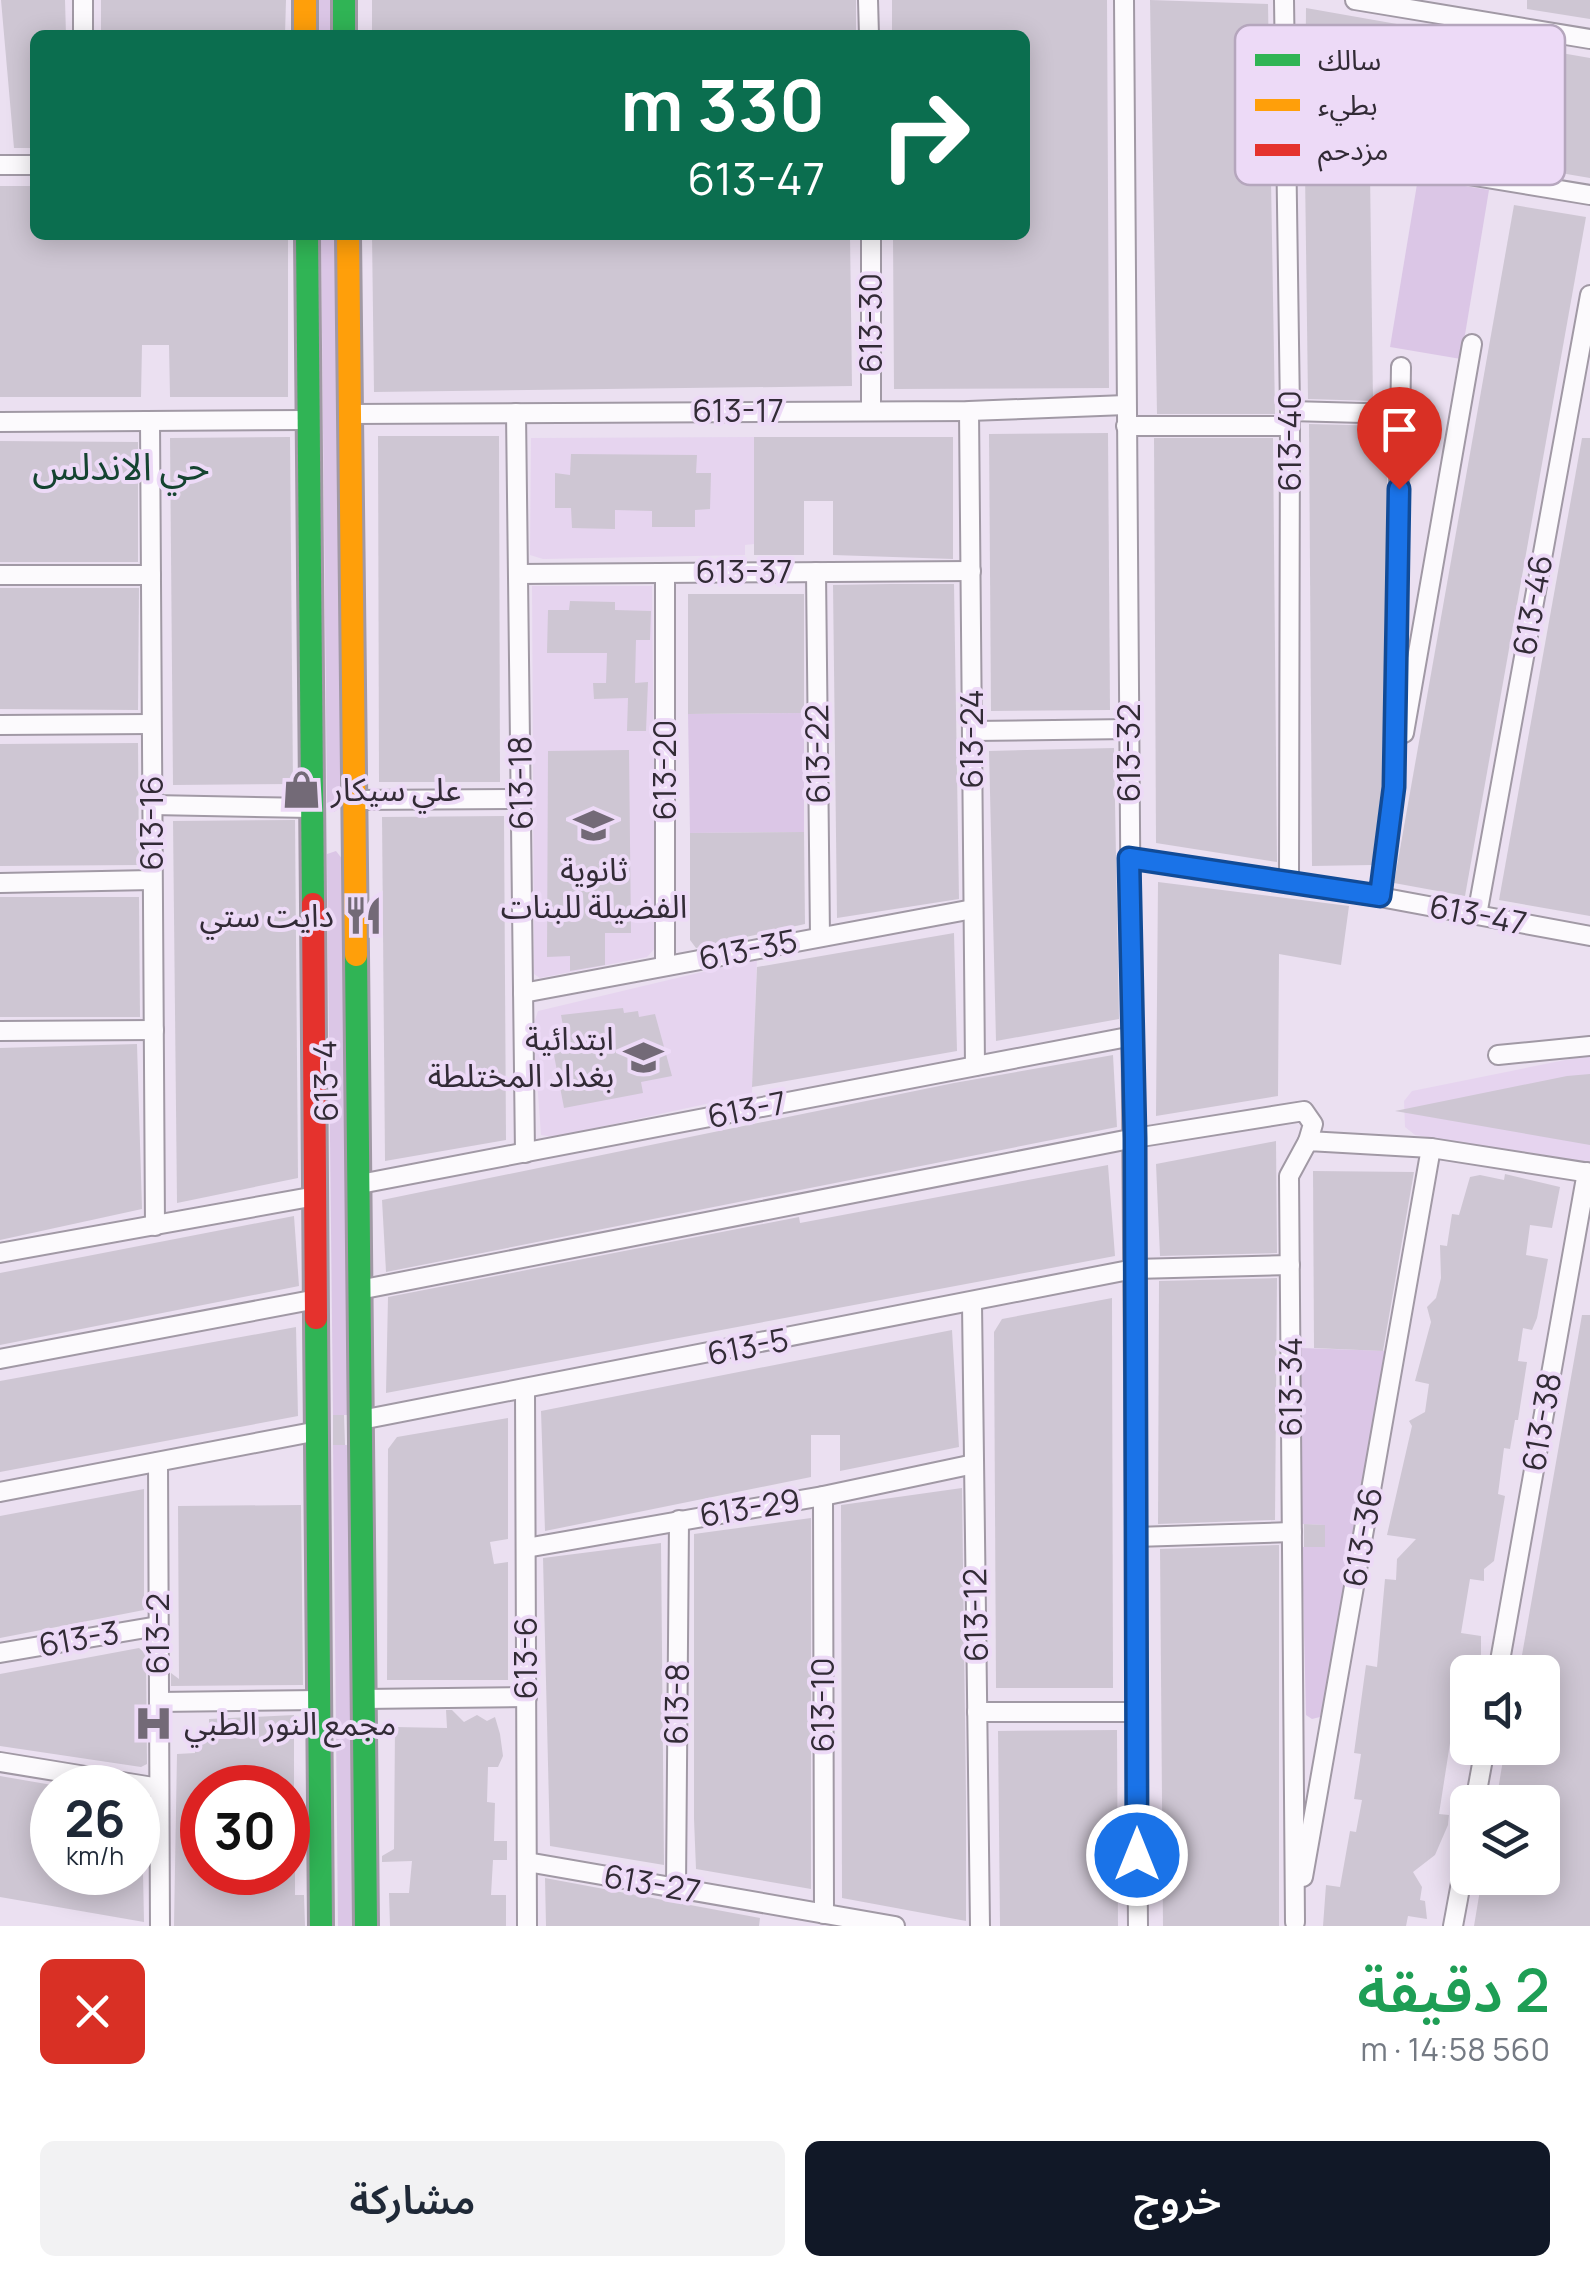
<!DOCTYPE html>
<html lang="ar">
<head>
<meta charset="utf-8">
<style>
  body { margin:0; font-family:Manrope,"Noto Sans Arabic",sans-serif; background:#f2f2f3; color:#1f2937; direction:rtl; height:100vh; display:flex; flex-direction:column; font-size:38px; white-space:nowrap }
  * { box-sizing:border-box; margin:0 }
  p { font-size:32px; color:#747a83 }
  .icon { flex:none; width:55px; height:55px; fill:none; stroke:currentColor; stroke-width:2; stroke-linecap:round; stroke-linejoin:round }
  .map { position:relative; height:1926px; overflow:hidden; direction:ltr }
  .details { display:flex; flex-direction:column; background:#fff; flex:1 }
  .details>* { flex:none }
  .hud { position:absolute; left:30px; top:30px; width:1000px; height:210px; border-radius:15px; box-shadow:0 5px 25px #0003; direction:rtl; background:#0b6e4f; color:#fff; overflow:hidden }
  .controls { position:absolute; left:1450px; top:1655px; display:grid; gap:20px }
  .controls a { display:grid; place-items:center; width:110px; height:110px; border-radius:15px; background:#fff; box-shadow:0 5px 25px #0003; font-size:50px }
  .speed { position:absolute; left:30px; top:1765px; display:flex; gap:20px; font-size:50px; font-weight:700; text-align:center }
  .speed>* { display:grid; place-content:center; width:130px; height:130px; border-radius:50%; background:#fff; box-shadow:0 5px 25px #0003; line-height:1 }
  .speed small { font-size:25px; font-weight:400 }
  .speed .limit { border:15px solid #d22; background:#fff; color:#111 }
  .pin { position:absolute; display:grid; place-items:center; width:85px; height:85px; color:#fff; margin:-102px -42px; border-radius:50% 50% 50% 0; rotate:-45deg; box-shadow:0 0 10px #0007 }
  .pin .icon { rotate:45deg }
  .me { position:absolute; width:110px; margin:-55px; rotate:0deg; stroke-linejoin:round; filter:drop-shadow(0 0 8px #0008) }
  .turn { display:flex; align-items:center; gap:35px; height:210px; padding:0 40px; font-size:45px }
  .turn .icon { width:130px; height:130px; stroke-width:2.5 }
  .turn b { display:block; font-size:70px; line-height:85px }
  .round { display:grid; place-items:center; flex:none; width:105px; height:105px; border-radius:15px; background:#f2f2f3 }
  .headline { display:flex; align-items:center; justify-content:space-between; height:170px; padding:0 40px }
  h1 { font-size:60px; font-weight:600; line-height:75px; color:#1e9e55 }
  .action { display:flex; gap:20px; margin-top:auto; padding:20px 40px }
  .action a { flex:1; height:115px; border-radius:15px; background:#111827; color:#fff; font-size:40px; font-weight:600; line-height:115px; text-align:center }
  .action a+a { background:#f2f2f3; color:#1f2937 }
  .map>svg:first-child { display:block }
  .built { fill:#e6d4ef }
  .green { fill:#dbc6e6 }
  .building { fill:#cec6d3 }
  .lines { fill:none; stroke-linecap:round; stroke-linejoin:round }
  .street-casing { stroke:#a199a5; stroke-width:22 }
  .fast-casing { stroke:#a199a5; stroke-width:28 }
  .slow-casing { stroke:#a199a5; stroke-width:28 }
  .jam-casing { stroke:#a199a5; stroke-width:28 }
  .street { stroke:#fcfafd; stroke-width:18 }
  .fast { stroke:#30b455; stroke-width:22 }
  .slow { stroke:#ff9f0a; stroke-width:22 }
  .jam { stroke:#e5322d; stroke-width:22 }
  .route-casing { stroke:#114b97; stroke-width:25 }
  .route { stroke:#1a73e8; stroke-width:18 }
  .labels { text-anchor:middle; stroke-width:8; stroke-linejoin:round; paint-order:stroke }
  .street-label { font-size:32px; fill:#322b36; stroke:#eddaf7 }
  .poi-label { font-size:32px; fill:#322b36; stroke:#eddaf7; text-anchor:start }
  .quarter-label { font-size:38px; fill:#154431; stroke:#eddaf7 }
  .key { fill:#eddaf7; stroke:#b5a6bd; stroke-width:2.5 }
  .key-label { font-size:28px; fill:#322b36 }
</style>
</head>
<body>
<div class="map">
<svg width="1590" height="1926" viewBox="0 0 1590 1926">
  <rect width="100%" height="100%" fill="#ebe0f1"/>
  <g class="built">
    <polygon points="754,437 754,544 745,545 745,555 543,559 530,555 531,438"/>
    <polygon points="532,586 652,586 656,947 647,957 540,978 534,974"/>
    <polygon points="757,959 752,1094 554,1137 541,1135 533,1026 538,1011"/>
    <polygon points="1590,1055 1590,1162 1415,1135 1405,1127 1404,1101 1412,1091"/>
  </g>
  <g class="green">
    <polygon points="318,0 334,0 335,35 319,35"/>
    <polygon points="1418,178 1489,190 1461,359 1390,347"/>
    <polygon points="321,235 337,235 342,806 334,812 327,805"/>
    <polygon points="804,713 804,832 690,833 688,714"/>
    <polygon points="336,851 343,860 348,1415 333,1415 327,862 327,854"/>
    <polygon points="1301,1348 1389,1351 1322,1710 1320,1717 1312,1719 1306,1715 1302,1547 1325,1547 1325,1525 1302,1524"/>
    <polygon points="333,1445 349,1445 354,1926 338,1926"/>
  </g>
  <g class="building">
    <polygon points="1,0 65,0 66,35 35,35 35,148 14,148"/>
    <polygon points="101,0 286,0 285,35 101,35"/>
    <rect x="372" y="0" width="484" height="35"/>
    <polygon points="892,0 1107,0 1109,388 894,389 893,235 1025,235 1025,35 892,35"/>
    <polygon points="1150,0 1268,4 1275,414 1157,414"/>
    <polygon points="1527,0 1590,0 1590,19 1527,9"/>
    <polygon points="1306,8 1590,58 1590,178 1305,129"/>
    <polygon points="1305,172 1370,172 1373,401 1308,399"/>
    <polygon points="0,186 35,186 35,235 288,235 288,397 170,397 169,345 142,345 141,397 0,397"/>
    <polygon points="1514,205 1586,217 1465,896 1394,883"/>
    <polygon points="372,235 850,235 852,386 374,392"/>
    <polygon points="1309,424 1388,426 1382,786 1372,865 1312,866"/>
    <polygon points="1108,433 1110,710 991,711 989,434"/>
    <polygon points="378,436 499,436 500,782 379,782"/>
    <polygon points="290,437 293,784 173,785 170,438"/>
    <polygon points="754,437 953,437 953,559 833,555 833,501 804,501 804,555 754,555"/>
    <polygon points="1154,438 1273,438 1277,862 1156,843"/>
    <polygon points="1582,438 1590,438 1590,916 1499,900"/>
    <polygon points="0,441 138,442 138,562 0,562"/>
    <polygon points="571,454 697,455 696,473 711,473 710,509 695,510 695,527 652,527 652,511 615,510 615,529 572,528 571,508 555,508 555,473 570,475"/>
    <polygon points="890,584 954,584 959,899 837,918 833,585"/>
    <polygon points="0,588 139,588 138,710 0,709"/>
    <polygon points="688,594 804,594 804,713 688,714"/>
    <polygon points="570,601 615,602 615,610 651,611 650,640 636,640 635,683 648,682 646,731 627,731 628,698 594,699 593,683 606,683 607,653 547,653 548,610 569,610"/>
    <polygon points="138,743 139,865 0,866 0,744"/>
    <polygon points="1114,748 1119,1019 996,1041 989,751"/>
    <polygon points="629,750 631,933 605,933 605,965 570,971 570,956 547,957 548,751"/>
    <polygon points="504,816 506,1140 385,1161 382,817"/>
    <polygon points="295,820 298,1178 177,1203 173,821"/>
    <polygon points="804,832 805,924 696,948 690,940 690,833"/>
    <polygon points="1158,882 1349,906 1341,965 1279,954 1278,1096 1156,1116"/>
    <polygon points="0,897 139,897 140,1017 0,1017"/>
    <polygon points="954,933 957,1051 752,1087 757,967"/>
    <polygon points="623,1008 624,1013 638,1011 639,1017 655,1014 672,1076 641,1082 643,1093 564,1108 550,1034 564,1031 561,1015"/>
    <polygon points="137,1044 142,1209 0,1240 0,1048"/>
    <polygon points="1113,1055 1117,1127 386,1272 382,1200 954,1083"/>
    <polygon points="1590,1074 1590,1145 1395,1111 1567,1076"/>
    <polygon points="1276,1141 1277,1253 1160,1256 1156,1164"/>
    <polygon points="1108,1165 1115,1256 386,1393 388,1297 799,1217 800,1223"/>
    <polygon points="1313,1171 1414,1172 1383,1351 1314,1348"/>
    <polygon points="1505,1174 1560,1187 1552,1228 1530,1225 1526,1255 1548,1259 1537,1318 1532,1330 1523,1328 1518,1361 1527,1362 1518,1420 1515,1420 1510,1449 1504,1448 1498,1494 1505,1496 1494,1561 1484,1569 1484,1581 1470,1579 1461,1633 1481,1636 1481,1654 1479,1666 1468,1664 1458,1712 1461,1726 1453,1724 1439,1814 1449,1815 1448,1825 1435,1855 1413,1872 1422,1887 1420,1900 1425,1901 1427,1919 1408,1916 1406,1926 1323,1926 1326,1885 1340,1887 1350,1831 1356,1832 1362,1800 1354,1799 1361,1754 1354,1753 1366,1665 1377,1667 1385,1579 1396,1580 1397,1559 1416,1539 1387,1535 1412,1426 1409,1421 1425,1412 1429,1384 1415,1381 1431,1322 1427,1307 1436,1298 1441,1278 1440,1245 1447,1246 1452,1214 1459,1215 1470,1177 1480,1175 1504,1180"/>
    <polygon points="294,1216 299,1286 0,1345 0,1273"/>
    <polygon points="1277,1278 1275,1520 1158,1524 1159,1281"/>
    <polygon points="1112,1298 1113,1688 996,1688 994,1332 1002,1319"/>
    <polygon points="1582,1315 1590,1315 1590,1926 1474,1926 1482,1878 1542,1878 1542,1802 1496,1802 1505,1748 1542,1748 1542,1672 1519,1672"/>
    <polygon points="296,1327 298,1416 0,1472 0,1381"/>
    <polygon points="952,1330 959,1447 840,1471 840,1435 811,1435 811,1477 545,1531 541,1411"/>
    <polygon points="333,1415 344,1415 345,1445 333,1445"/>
    <polygon points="508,1418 508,1539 490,1542 494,1564 508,1562 508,1680 387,1680 388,1449 397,1437"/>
    <polygon points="962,1488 966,1797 966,1921 842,1898 841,1505"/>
    <polygon points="144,1489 144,1610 0,1638 0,1516"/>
    <polygon points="301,1505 303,1685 171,1686 171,1673 179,1679 178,1506"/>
    <polygon points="811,1518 811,1889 696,1869 694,1819 694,1534"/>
    <polygon points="1304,1524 1325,1525 1325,1547 1304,1547"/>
    <polygon points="661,1543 664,1865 550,1846 543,1558"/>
    <polygon points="1279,1545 1279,1926 1163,1926 1160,1549"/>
    <polygon points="139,1648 146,1654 147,1764 141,1767 0,1746 0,1674"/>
    <polygon points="446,1710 452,1710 464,1722 477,1715 487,1721 495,1717 500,1734 503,1756 498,1767 488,1767 487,1802 495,1803 494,1841 507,1841 507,1860 493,1860 491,1895 506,1895 506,1926 390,1926 389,1893 409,1893 412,1861 382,1862 382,1856 394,1849 395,1727 447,1728"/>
    <polygon points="294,1715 294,1788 202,1788 202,1872 295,1872 295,1895 304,1895 305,1926 174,1926 177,1754 195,1753 194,1737 209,1736 209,1719"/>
    <polygon points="1117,1730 1118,1926 1000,1926 998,1731"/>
    <polygon points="0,1776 52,1785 52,1872 143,1872 144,1922 0,1897"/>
    <polygon points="545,1878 760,1918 759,1926 546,1926"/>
  </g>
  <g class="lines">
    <defs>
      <g id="street">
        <polyline points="868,0 869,35"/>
        <polyline points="1124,0 1138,1926"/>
        <polyline points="1284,0 1290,411 1289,882"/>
        <polyline points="1355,0 1590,39"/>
        <polyline points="83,35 83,0"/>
        <polyline points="1286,145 1590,195"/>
        <polyline points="0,165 35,165"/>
        <polyline points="871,410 871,235"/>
        <polyline points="969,411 975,1066"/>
        <polyline points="1290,411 1400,414"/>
        <polyline points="516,413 525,1153"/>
        <polyline points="350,414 969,411 1126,405"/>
        <polyline points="150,421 155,1226"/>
        <polyline points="0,422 308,420"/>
        <polyline points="1126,426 1290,426"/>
        <polyline points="816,572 820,937"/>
        <polyline points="518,574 971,571"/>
        <polyline points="0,575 151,575"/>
        <polyline points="0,725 151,724"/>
        <polyline points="972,731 1129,729"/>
        <polyline points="1404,733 1472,344"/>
        <polyline points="354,800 521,799"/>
        <polyline points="152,805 311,808"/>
        <polyline points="1129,858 1380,897 1590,936"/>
        <polyline points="0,883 152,880"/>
        <polyline points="1380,897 1394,787 1401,367"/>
        <polyline points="1477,915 1590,295"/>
        <polyline points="665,966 665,573"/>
        <polyline points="523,993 973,909"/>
        <polyline points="0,1031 154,1030"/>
        <polyline points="1498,1055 1590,1046"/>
        <polyline points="360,1184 1133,1036"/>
        <polyline points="0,1253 316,1196"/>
        <polyline points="359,1290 1135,1138 1304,1111 1313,1124 1308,1141"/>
        <polyline points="972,1304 980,1926"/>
        <polyline points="0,1359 317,1299"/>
        <polyline points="525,1390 527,1926"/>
        <polyline points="361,1420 1134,1269 1290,1265"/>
        <polyline points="158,1462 160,1926"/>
        <polyline points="0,1492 318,1431"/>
        <polyline points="823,1496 824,1914"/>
        <polyline points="1135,1537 1292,1532"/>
        <polyline points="526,1548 823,1496 974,1464"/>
        <polyline points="0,1653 158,1626"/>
        <polyline points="1498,1672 1587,1172"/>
        <polyline points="363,1699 527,1697"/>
        <polyline points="159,1702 319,1700"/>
        <polyline points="977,1712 1136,1712"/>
        <polyline points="0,1762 159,1788"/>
        <polyline points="1475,1802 1485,1748"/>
        <polyline points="527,1862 895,1926"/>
        <polyline points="1303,1877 1431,1148"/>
        <polyline points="676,1888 679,1520"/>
        <polyline points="1295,1922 1289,1176 1308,1141 1431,1148 1590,1173"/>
        <polyline points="1453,1926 1468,1845"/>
      </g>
      <g id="fast">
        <polyline points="344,0 344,35"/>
        <polyline points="307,235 313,904"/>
        <polyline points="356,955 366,1926"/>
        <polyline points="316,1318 321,1926"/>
      </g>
      <g id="slow">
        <polyline points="305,0 305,35"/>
        <polyline points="348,235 356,955"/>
      </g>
      <polyline id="jam" points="313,904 316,1318"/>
    </defs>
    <use href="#street" class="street-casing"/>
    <use href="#fast" class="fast-casing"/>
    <use href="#slow" class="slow-casing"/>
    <use href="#jam" class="jam-casing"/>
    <use href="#street" class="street"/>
    <use href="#fast" class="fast"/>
    <use href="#slow" class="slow"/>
    <use href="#jam" class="jam"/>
  </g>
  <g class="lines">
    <defs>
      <polyline id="route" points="1137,1855 1135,1138 1129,858 1380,896 1394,787 1399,489"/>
    </defs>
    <use href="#route" class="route-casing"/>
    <use href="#route" class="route"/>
  </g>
  <defs>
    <symbol id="shop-bare" viewBox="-9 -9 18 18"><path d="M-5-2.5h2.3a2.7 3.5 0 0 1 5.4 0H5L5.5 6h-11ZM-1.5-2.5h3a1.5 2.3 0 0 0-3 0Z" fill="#736a77" stroke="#eddaf7" stroke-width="2.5" paint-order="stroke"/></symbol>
    <symbol id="school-bare" viewBox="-9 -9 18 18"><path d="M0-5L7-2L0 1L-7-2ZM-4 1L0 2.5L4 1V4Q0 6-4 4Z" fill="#736a77" stroke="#eddaf7" stroke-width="2.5" paint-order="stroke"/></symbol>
    <symbol id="restaurant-bare" viewBox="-9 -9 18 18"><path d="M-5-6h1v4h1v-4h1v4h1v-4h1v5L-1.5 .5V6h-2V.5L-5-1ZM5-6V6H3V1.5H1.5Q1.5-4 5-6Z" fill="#736a77" stroke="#eddaf7" stroke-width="2.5" paint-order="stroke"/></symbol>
    <symbol id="hospital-bare" viewBox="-9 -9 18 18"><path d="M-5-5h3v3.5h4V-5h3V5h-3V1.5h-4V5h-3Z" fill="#736a77" stroke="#eddaf7" stroke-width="2.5" paint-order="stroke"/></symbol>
  </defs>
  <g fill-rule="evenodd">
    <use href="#shop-bare" x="274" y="762" width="55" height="55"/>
    <use href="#school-bare" x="566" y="798" width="55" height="55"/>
    <use href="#restaurant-bare" x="336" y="888" width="55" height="55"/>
    <use href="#school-bare" x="616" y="1030" width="55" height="55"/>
    <use href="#hospital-bare" x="126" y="1696" width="55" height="55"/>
  </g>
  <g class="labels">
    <g class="street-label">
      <text transform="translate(871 323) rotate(-90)" y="11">613-30</text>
      <text x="738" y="422">613-17</text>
      <text transform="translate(1290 441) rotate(-90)" y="11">613-40</text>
      <text x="744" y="583">613-37</text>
      <text transform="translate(1533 605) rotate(-80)" y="11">613-46</text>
      <text transform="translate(972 739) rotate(-90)" y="11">613-24</text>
      <text transform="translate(1129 753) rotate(-90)" y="11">613-32</text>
      <text transform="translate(818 754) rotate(-91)" y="11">613-22</text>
      <text transform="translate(665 770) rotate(-90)" y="11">613-20</text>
      <text transform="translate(521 783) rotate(-91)" y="11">613-18</text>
      <text transform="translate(152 823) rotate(-90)" y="11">613-16</text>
      <text transform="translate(1478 915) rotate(11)" y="11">613-47</text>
      <text transform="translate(748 950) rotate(-11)" y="11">613-35</text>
      <text transform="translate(326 1081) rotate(-91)" y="11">613-4</text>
      <text transform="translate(747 1110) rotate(-11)" y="11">613-7</text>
      <text transform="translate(748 1347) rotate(-11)" y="11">613-5</text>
      <text transform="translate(1291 1387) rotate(-90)" y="11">613-34</text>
      <text transform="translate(1542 1422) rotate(-80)" y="11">613-38</text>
      <text transform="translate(750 1508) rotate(-9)" y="11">613-29</text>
      <text transform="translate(1363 1537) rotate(-80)" y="11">613-36</text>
      <text transform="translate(976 1615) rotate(-91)" y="11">613-12</text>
      <text transform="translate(158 1634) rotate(-90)" y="11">613-2</text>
      <text transform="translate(79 1639) rotate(-10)" y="11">613-3</text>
      <text transform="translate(526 1658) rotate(-90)" y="11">613-6</text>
      <text transform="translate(677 1704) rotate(-89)" y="11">613-8</text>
      <text transform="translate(823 1705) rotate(-90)" y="11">613-10</text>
      <text transform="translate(652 1884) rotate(10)" y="11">613-27</text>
    </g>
    <g class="poi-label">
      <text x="331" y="801">علي سيكار</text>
      <text x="594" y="881" text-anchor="middle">ثانوية<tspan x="594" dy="37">الفضيلة للبنات</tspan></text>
      <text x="334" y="927" text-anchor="end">دايت ستي</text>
      <text x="614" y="1050" text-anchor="end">ابتدائية<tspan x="614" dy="37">بغداد المختلطة</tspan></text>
      <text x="184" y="1735">مجمع النور الطبي</text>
    </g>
    <g class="quarter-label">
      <text x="121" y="480">حي الاندلس</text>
    </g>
  </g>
  <rect x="1235" y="25" width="330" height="160" rx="15" class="key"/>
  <rect x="1255" y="54" width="45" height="12" fill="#30b455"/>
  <rect x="1255" y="99" width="45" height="12" fill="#ff9f0a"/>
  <rect x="1255" y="144" width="45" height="12" fill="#e5322d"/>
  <g class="key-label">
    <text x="1318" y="70">سالك</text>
    <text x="1318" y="115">بطيء</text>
    <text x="1318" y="160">مزدحم</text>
  </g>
</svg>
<div class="controls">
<a><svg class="icon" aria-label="sound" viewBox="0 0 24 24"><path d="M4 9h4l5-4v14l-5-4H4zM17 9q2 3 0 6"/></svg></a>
<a><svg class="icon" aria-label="layers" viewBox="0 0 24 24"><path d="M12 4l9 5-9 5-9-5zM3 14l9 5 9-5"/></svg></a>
</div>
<div class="speed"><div>26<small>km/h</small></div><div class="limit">30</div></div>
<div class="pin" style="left:1399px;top:489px;background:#d93025"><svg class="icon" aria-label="arrive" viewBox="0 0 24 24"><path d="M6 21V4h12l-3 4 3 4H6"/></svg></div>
<svg class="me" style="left:1137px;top:1855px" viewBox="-20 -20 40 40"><circle r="17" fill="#1a73e8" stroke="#fff" stroke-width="3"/><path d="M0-11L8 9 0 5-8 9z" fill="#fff"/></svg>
<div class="hud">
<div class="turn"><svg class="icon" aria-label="right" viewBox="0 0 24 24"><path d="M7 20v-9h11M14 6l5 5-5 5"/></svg><div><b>330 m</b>613-47</div></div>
</div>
</div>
<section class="details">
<div class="headline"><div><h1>2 دقيقة</h1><p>560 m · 14:58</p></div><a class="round" style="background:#d93025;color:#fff"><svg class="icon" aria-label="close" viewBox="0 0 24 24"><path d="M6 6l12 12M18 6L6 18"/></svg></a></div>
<div class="action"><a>خروج</a><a>مشاركة</a></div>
</section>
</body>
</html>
